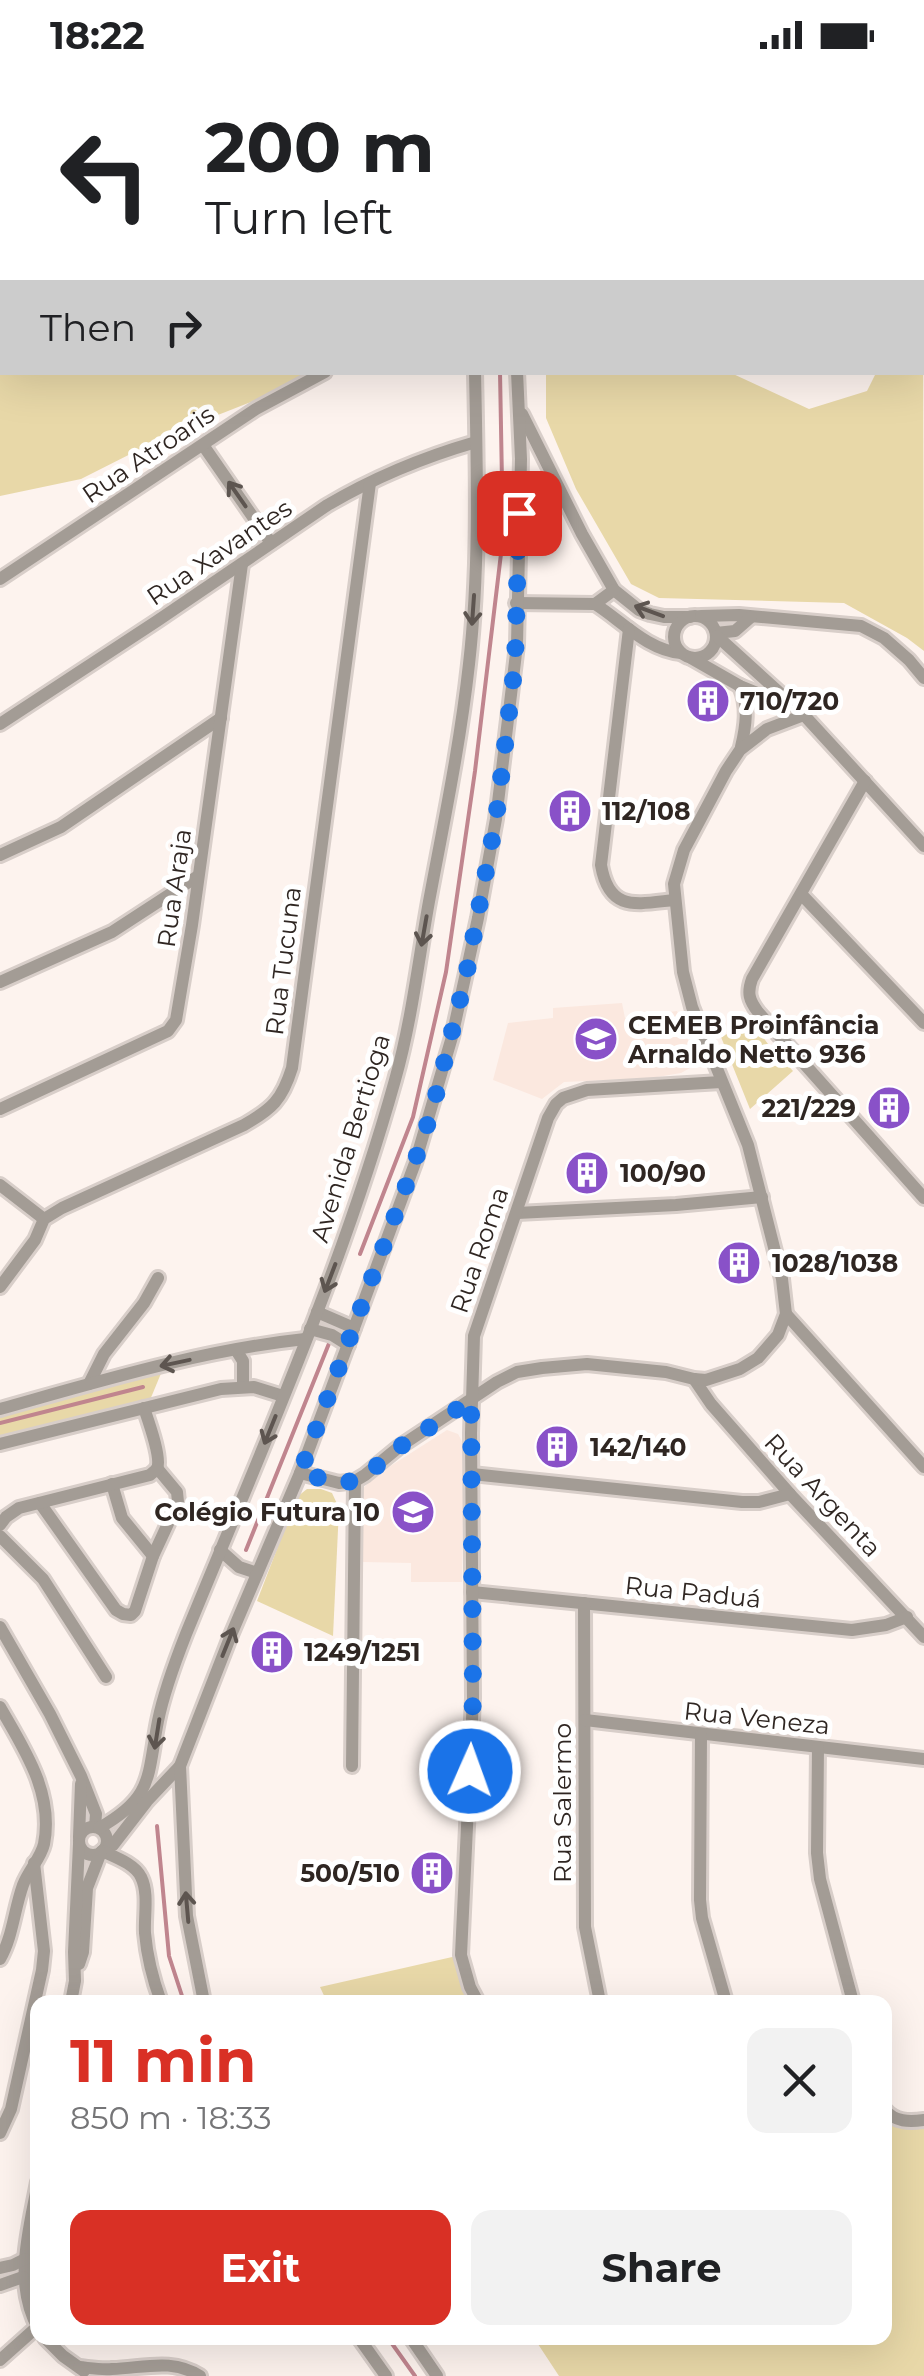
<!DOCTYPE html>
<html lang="en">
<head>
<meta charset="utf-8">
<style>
  body { margin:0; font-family:Montserrat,sans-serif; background:#f2f2f2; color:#202124; height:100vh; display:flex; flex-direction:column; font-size:38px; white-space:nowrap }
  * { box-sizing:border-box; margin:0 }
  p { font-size:32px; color:#757577 }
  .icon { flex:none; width:55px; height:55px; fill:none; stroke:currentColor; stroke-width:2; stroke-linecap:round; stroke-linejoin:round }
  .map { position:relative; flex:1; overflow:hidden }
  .panel { position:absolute; left:30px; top:1925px; width:862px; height:350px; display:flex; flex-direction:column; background:#fff; border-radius:20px; box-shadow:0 10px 40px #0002 }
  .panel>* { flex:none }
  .top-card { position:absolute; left:0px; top:0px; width:925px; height:305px; box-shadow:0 10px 40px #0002; background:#fff; color:#202124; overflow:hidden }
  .pin { position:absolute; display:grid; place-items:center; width:85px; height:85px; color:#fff; margin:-42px; border-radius:20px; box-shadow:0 5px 15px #0006 }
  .me { position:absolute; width:110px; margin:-55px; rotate:2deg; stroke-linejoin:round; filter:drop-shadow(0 0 8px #0008) }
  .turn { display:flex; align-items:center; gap:35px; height:210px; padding:0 40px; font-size:45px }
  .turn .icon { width:130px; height:130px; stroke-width:2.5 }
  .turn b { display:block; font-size:70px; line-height:85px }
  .then { display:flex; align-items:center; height:95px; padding:0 40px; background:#0003; gap:20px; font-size:38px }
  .round { display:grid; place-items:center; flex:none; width:105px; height:105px; border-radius:20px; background:#f2f2f2 }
  .summary { display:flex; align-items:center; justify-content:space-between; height:170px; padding:0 40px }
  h1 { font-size:60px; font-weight:700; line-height:75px; color:#d93025 }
  .action { display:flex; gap:20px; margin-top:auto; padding:20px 40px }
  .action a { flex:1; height:115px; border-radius:20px; background:#d93025; color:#fff; font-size:40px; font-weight:700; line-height:115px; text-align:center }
  .action a+a { background:#f2f2f2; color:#202124 }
  .status { display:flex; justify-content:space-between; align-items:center; height:70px; padding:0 50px; background:#fff; direction:ltr }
  .status svg { height:28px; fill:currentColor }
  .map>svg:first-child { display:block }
  .built { fill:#fbe8df }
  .green { fill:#e8d8a8 }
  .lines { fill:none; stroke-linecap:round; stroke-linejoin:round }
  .stream { stroke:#c0858e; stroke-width:4 }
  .minor-casing { stroke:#d8cec9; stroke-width:18 }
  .minor { stroke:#a39c95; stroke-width:12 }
  .oneway { stroke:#5d5550 }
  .route { stroke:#1a73e8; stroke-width:18; stroke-dasharray:0 32.4 }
  .labels { text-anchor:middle; stroke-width:10; stroke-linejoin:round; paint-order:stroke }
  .street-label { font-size:25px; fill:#2f2622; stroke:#fff }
  .poi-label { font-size:25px; font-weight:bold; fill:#2f2622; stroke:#fff; text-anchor:start }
</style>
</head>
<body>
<div class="status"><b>18:22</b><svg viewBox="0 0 49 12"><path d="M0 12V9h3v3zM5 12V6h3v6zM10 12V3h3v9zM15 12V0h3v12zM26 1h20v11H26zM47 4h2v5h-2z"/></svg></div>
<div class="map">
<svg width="924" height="2306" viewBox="0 0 924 2306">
  <rect width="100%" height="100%" fill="#fdf3ee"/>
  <g class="built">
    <polygon points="622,933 625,948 677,941 694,986 690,998 681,1003 651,1008 564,1012 542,1029 493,1010 508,953 553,948 553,938"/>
    <polygon points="447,1360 458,1364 464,1375 462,1512 411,1512 411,1493 363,1492 363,1418 378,1404"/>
  </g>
  <g class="green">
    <polygon points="2,178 2,302 325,303 172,363 81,409 0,426 0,179"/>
    <polygon points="923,234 924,581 907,568 844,533 659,528 631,514 576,419 546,348 546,303 731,303 809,339 867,321 876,303 922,302"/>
    <polygon points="752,952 768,974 793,1001 750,1039 721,967"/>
    <polygon points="162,1301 150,1330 0,1366 0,1342"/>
    <polygon points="307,1419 321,1419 332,1423 339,1438 333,1566 257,1531 297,1427"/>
    <polygon points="461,1885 461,1916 477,1932 327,1932 320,1917"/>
    <polygon points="885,2034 890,2046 924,2050 924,2306 559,2306 534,2268 885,2268"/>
  </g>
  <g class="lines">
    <g class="stream">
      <polyline points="489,2 489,0"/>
      <polyline points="360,1184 413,1047 446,902 475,701 503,467 500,302"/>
      <polyline points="0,1353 143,1317"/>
      <polyline points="246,1480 330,1271"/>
      <polyline points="157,1756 169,1886 184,1932"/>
      <polyline points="388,2268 415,2306"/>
    </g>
    <defs>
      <g id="minor">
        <polyline points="18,2 19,0"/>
        <polyline points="152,2 152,0"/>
        <polyline points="303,2 304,0"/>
        <polyline points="442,2 443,0"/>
        <polyline points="521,2 522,0"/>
        <polyline points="764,2 764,0"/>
        <polyline points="893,2 894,0"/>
        <polyline points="0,120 2,121"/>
        <polyline points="922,200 924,199"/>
        <polyline points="522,344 582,464 614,520 639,540 650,544 664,547 690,547"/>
        <polyline points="203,375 271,473"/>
        <polyline points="0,509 256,339 325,302"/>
        <polyline points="516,533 595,534 614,520"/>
        <path d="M595,534c27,17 52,46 86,49"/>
        <circle cx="695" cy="567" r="21"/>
        <polyline points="701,546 739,545 861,556 884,568 909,590 924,608"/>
        <path d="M629,559l-28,236c8,47 35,39 73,35"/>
        <polyline points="716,563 735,561 751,547"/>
        <polyline points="717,566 804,645 924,776"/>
        <polyline points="691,588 740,616 789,636"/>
        <path d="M740,616c9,20 6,40 1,61"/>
        <path d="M0,654l157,-103 169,-115c47,-28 98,-49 150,-64"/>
        <path d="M865,711l-113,198c-5,14 -3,21 6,33l166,186"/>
        <polyline points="0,785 61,757 221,648"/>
        <polyline points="801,824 924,953"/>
        <polyline points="0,912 112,862 198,806"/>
        <polyline points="0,1039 168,961 176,950 192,855 242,494"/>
        <polyline points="0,1115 44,1149"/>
        <polyline points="517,1143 676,1135 762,1127"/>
        <path d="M0,1217l35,-47 9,-21 18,-11 182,-83c28,-16 38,-25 48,-57l78,-585"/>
        <polyline points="317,1242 354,1258"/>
        <polyline points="786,1244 924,1397"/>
        <polyline points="310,1259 332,1265 348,1275"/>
        <polyline points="236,1280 243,1291 243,1316"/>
        <polyline points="694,1309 711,1334 790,1424 924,1567"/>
        <polyline points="89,1314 104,1284 144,1233 158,1208"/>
        <path d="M0,1339c100,-28 202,-59 305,-70"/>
        <polyline points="0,1374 221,1319 254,1317 283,1326"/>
        <polyline points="300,1403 339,1413 355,1411 365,1405 399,1377 497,1312 517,1302 542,1298 587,1294 666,1302 694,1309 706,1310 740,1299 758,1288 778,1265 786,1244 782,1209 748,1075 692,937 683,902 674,814 684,780 726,701 740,680 767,659 804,645"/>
        <polyline points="472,1404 742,1432 759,1432 790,1424"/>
        <polyline points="112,1414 122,1448 153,1486"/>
        <polyline points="40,1433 116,1540 123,1544 131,1545 135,1541 153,1486 178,1432 177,1422 157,1398"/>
        <path d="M0,1455l6,-8 13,-9 131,-33c2,-2 5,-4 7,-6 5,-11 -9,-49 -13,-61"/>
        <polyline points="0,1466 43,1509 106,1607"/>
        <polyline points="220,1480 239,1497 257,1503"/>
        <polyline points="472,1522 852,1560 886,1555 907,1547"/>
        <polyline points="584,1533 585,1857 600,1932"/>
        <polyline points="0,1557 50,1644 81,1706 96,1744 95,1757"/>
        <path d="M0,1637c24,42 54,86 44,137 -3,14 -16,27 -21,41 -9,25 -10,51 -23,74"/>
        <polyline points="585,1650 924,1689"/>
        <polyline points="701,1665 700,1830 702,1848 726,1932"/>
        <polyline points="818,1677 817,1783 820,1809 853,1932"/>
        <polyline points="352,1696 355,1411"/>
        <circle cx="93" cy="1771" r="14"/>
        <path d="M99,1758c55,-31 48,-51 59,-107 6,-30 17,-59 28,-87 75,-183 156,-364 209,-554 16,-56 23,-116 33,-173 15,-81 32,-161 41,-243 11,-96 8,-195 6,-292"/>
        <polyline points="79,1767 81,1714"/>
        <polyline points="105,1778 113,1775 147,1731 180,1696"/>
        <path d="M102,1781c13,6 33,13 39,26 8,16 3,39 4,56 2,23 8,47 16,69"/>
        <polyline points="79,1894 83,1882 87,1818 101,1782"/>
        <polyline points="71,1932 75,1911 74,1882 79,1774"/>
        <polyline points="204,1932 187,1846 180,1696 231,1565 300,1403 354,1258 415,1093 452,967 478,848 496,749 517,575 521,389 517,302"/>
        <polyline points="478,1932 470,1917 461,1885 473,1628 471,1363 474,1266 548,1048 556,1034 563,1028 587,1020 721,1012"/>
        <path d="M885,2040c10,12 24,12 39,10"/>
        <polyline points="0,2063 11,2039 42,1900 44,1881 34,1793"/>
        <path d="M38,2112c-9,49 -25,100 0,146"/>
        <polyline points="0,2198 13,2195 25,2189"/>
        <polyline points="0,2215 23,2207"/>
        <polyline points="45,2268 63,2286 84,2301"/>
        <polyline points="359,2268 386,2306"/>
        <polyline points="411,2268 437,2306"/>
        <polyline points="0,2290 37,2257"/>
        <path d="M79,2297c11,1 22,3 33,2 32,-1 60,-11 88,7"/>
      </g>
    </defs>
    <use href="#minor" class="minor-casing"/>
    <use href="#minor" class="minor"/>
  </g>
  <defs><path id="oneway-shaft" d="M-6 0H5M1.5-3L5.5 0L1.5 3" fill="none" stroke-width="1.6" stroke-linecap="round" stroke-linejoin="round" transform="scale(2.5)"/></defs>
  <g class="oneway">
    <use href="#oneway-shaft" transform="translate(237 424) rotate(-125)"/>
    <use href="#oneway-shaft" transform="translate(473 540) rotate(94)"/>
    <use href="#oneway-shaft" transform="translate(649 541) rotate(-160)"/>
    <use href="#oneway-shaft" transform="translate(424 861) rotate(100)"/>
    <use href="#oneway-shaft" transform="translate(330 1208) rotate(111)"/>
    <use href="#oneway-shaft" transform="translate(175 1293) rotate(168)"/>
    <use href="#oneway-shaft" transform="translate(270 1360) rotate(112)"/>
    <use href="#oneway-shaft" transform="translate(228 1572) rotate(-68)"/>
    <use href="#oneway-shaft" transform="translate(157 1664) rotate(99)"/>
    <use href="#oneway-shaft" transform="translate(187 1837) rotate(-95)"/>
  </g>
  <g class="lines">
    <polyline class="route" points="470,1701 473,1628 471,1330 398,1378 366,1405 354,1411 339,1413 300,1403 414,1094 432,1041 466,906 496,749 515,594 519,443"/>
  </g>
  <defs>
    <symbol id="building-disc" viewBox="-11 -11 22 22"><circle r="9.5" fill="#8951c8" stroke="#fff"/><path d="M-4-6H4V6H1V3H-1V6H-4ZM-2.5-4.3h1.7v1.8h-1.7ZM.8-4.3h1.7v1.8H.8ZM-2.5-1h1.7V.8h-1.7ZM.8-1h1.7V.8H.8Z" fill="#fff"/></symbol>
    <symbol id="school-disc" viewBox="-11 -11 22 22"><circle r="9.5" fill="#8951c8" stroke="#fff"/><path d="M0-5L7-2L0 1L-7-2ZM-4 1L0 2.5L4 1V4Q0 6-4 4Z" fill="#fff"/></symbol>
  </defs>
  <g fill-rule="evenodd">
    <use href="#building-disc" x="683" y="606" width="50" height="50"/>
    <use href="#building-disc" x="545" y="716" width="50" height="50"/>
    <use href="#school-disc" x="571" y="944" width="50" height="50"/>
    <use href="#building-disc" x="864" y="1013" width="50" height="50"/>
    <use href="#building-disc" x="562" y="1078" width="50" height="50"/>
    <use href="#building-disc" x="714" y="1168" width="50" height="50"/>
    <use href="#building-disc" x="532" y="1352" width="50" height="50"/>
    <use href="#school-disc" x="388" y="1417" width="50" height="50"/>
    <use href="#building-disc" x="247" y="1557" width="50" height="50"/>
    <use href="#building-disc" x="407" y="1778" width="50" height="50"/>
  </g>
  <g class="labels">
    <g class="street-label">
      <text transform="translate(148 384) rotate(-34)" y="9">Rua Atroaris</text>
      <text transform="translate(219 482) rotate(-34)" y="9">Rua Xavantes</text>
      <text transform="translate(174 818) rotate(-82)" y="9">Rua Araja</text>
      <text transform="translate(283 891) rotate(-83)" y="9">Rua Tucuna</text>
      <text transform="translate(350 1068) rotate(-73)" y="9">Avenida Bertioga</text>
      <text transform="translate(479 1180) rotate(-71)" y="9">Rua Roma</text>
      <text transform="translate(823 1425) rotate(47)" y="9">Rua Argenta</text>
      <text transform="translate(693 1522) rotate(6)" y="9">Rua Paduá</text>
      <text transform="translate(757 1648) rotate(6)" y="9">Rua Veneza</text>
      <text transform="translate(562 1733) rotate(-90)" y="9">Rua Salermo</text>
    </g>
    <g class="poi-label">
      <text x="740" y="640">710/720</text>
      <text x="602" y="750">112/108</text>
      <text x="628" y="964">CEMEB Proinfância<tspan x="628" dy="29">Arnaldo Netto 936</tspan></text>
      <text x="856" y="1047" text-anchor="end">221/229</text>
      <text x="620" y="1112">100/90</text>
      <text x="772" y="1202">1028/1038</text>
      <text x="590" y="1386">142/140</text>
      <text x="380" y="1451" text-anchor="end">Colégio Futura 10</text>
      <text x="304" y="1591">1249/1251</text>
      <text x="400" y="1812" text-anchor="end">500/510</text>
    </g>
  </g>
</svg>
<div class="pin" style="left:519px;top:443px;background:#d93025"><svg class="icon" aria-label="arrive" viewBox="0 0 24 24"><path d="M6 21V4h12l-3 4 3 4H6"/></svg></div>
<svg class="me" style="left:470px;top:1701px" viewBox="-20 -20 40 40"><circle r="17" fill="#1a73e8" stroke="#fff" stroke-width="3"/><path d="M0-11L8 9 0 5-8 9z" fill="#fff"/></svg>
<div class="top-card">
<div class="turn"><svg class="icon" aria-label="left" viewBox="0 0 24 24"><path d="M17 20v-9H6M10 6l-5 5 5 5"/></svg><div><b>200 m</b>Turn left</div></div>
<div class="then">Then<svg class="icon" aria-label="right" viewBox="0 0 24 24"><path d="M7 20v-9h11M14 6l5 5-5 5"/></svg></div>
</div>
<section class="panel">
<div class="summary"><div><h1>11 min</h1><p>850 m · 18:33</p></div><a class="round"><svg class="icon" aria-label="close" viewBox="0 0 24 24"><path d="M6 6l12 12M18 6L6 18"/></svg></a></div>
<div class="action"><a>Exit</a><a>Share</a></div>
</section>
</div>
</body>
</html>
